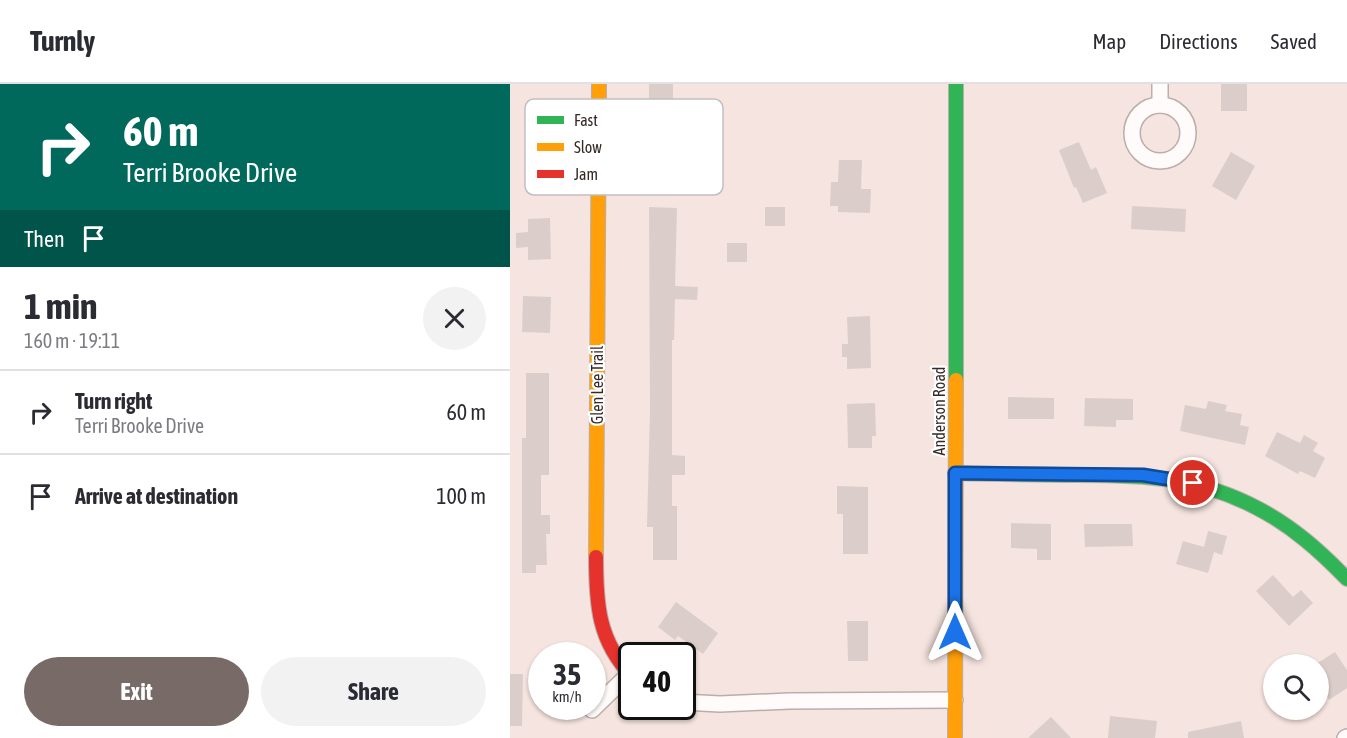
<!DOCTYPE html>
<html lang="en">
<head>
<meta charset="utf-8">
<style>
  body { margin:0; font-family:"Asap Condensed",sans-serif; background:#f2f2f3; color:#2b2b33; height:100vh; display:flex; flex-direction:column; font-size:22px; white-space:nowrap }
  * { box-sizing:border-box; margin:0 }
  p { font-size:20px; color:#7c7c81 }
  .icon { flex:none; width:33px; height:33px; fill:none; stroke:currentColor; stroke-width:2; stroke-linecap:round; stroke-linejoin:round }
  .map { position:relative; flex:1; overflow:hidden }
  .sheet { display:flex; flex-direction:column; background:#fff; width:510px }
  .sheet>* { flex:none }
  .banner { background:#00695c; color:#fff; overflow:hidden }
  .fabs { position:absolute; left:753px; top:570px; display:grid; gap:12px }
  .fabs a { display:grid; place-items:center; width:66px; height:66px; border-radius:50%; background:#fff; box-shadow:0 2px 4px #0004; font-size:30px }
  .speed { position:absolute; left:18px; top:558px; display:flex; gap:12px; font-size:30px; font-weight:700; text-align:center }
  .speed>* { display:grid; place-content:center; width:78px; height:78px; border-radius:50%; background:#fff; box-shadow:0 2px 4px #0004; line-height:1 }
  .speed small { font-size:15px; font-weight:400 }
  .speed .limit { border:3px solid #111; border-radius:9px; background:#fff; color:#111 }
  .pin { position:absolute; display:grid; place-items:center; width:51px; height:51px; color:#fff; margin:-26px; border:3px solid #fff; border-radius:50%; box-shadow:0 2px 6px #0007 }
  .me { position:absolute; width:66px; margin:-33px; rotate:0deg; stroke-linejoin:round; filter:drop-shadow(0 0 4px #0008) }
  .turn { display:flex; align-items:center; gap:21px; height:126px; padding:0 24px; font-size:27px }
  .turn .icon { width:78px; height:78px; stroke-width:2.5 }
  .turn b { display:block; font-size:42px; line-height:51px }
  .then { display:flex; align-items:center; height:57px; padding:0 24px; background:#0003; gap:12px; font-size:22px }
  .round { display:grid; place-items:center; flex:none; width:63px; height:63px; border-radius:32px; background:#f2f2f3 }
  .overview { display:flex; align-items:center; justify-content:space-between; height:102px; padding:0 24px }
  h1 { font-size:36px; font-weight:700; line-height:45px }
  .primary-button { display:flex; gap:12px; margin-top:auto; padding:12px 24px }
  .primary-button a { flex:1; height:69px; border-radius:36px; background:#786a67; color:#fff; font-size:24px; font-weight:700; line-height:69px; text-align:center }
  .primary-button a+a { background:#f2f2f3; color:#2b2b33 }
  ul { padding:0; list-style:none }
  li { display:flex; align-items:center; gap:18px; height:84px; padding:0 24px; border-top:2px solid #e1e1e2 }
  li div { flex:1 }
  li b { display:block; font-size:22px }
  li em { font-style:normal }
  header { display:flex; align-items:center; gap:36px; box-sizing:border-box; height:84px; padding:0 30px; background:#fff; border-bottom:2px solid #e1e1e2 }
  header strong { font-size:28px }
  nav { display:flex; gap:33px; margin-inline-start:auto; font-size:21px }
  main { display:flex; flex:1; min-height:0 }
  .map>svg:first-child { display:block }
  .building { fill:#dbceca }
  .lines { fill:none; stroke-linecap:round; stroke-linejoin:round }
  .street-casing { stroke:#baaeaa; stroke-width:18 }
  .fast-casing { stroke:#baaeaa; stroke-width:16 }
  .slow-casing { stroke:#baaeaa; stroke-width:16 }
  .jam-casing { stroke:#baaeaa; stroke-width:16 }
  .street { stroke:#fefbfa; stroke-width:15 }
  .fast { stroke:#30b455; stroke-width:14 }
  .slow { stroke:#ff9f0a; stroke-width:14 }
  .jam { stroke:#e5322d; stroke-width:14 }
  .route-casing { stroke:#114b97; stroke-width:15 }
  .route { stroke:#1a73e8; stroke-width:10 }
  .labels { text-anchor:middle; stroke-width:4.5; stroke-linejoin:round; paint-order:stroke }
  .street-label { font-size:16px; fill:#342926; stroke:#fff }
  .key { fill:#fff; stroke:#c2bfbe; stroke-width:1.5 }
  .key-label { font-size:16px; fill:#342926 }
</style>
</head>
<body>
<header>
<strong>Turnly</strong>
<nav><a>Map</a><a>Directions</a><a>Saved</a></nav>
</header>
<main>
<section class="sheet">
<div class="banner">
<div class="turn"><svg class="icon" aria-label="right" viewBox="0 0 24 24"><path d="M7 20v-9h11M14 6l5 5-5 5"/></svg><div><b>60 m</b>Terri Brooke Drive</div></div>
<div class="then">Then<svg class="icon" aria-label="arrive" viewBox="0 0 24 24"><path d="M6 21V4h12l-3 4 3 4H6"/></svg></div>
</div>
<div class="overview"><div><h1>1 min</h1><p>160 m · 19:11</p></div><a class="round"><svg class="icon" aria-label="close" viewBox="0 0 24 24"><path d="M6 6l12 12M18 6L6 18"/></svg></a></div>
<ul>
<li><svg class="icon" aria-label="right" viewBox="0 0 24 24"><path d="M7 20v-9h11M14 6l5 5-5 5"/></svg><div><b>Turn right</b><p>Terri Brooke Drive</p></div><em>60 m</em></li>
<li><svg class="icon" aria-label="arrive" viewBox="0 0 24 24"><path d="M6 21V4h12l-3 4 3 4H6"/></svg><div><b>Arrive at destination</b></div><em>100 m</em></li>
</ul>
<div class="primary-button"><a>Exit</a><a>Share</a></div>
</section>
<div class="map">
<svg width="837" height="654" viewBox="0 0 837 654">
  <rect width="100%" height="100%" fill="#f5e4df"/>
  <g class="building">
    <rect x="139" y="0" width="24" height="23"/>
    <rect x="711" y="0" width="26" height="27"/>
    <polygon points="569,58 581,86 586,83 597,109 573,119 566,103 564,104 549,66"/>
    <polygon points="721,68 745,82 726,116 702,102"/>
    <polygon points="329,76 352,76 351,105 361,105 360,129 328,128 328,122 320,122 321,98 328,98"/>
    <polygon points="622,122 676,125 675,148 621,145"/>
    <polygon points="139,123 167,124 165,202 188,203 187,216 165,215 164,256 162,256 162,371 175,372 175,391 162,391 162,422 167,422 167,476 143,476 143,443 137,443 140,327"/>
    <rect x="255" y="123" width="20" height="19"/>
    <polygon points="40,134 41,175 18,176 18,163 6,164 6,149 18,148 18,135"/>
    <rect x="217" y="159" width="20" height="19"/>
    <polygon points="13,212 41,213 40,249 12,248"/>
    <polygon points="360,232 361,284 337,285 337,273 332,273 332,260 338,260 337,233"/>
    <polygon points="16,289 39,289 39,391 31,391 31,431 40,431 40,450 36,450 37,481 26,481 26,489 12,489 12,354 16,354"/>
    <polygon points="498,313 544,314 544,335 498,335"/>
    <polygon points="575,314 623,315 623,336 606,336 606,343 574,342"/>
    <polygon points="698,317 717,321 715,327 732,330 730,341 739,343 735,361 670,347 675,321 696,325"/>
    <polygon points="365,319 366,352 362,352 362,364 338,364 337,320"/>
    <polygon points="767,348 790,359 794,351 808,359 803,367 815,374 805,394 790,387 788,390 755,372"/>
    <polygon points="327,402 358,403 358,470 333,470 333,430 327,430"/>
    <polygon points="501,439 541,440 541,476 527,476 527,465 501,464"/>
    <polygon points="574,440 622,440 623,462 575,463"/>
    <polygon points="698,447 717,452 712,471 704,468 698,489 666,480 673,457 694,463"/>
    <polygon points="763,491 783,513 791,506 803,519 779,542 746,507"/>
    <polygon points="166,518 208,549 193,570 168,552 165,556 148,543"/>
    <polygon points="337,537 358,537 358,577 338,577"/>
    <polygon points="825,568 837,586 837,604 819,616 811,602 817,599 808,586 808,580 806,580"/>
    <polygon points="0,590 13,590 12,642 0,642"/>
    <polygon points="600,632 647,637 645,654 598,654"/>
    <polygon points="541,633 561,654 518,654"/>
    <polygon points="731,637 734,654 678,654 678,648"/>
  </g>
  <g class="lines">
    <defs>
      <g id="street">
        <circle cx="650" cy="49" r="28"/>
        <polyline points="650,21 650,0"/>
        <polyline points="172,618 210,620 279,617 445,616"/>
        <polyline points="82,626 119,590"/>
        <polyline points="835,654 837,653"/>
      </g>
      <g id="fast">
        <polyline points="446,296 446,0"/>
        <path d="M445,389c41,1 83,2 124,2 64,0 120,2 178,33 35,18 63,43 90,71"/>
      </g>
      <g id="slow">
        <polyline points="86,473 89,0"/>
        <polyline points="445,654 446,296"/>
      </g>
      <path id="jam" d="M86,473c0,47 2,84 36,119"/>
    </defs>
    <use href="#street" class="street-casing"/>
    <use href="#fast" class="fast-casing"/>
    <use href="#slow" class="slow-casing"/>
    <use href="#jam" class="jam-casing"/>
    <use href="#street" class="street"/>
    <use href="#fast" class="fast"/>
    <use href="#slow" class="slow"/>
    <use href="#jam" class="jam"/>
  </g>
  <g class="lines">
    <defs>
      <polyline id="route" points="445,548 445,389 633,391 683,399"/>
    </defs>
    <use href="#route" class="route-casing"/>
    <use href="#route" class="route"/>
  </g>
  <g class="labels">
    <g class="street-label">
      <text transform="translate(87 301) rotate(-90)" y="6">Glen Lee Trail</text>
      <text transform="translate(429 327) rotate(-90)" y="6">Anderson Road</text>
    </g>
  </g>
  <rect x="15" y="15" width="198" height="96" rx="9" class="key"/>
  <rect x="27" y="32" width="27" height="8" fill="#30b455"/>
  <rect x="27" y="59" width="27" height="8" fill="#ff9f0a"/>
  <rect x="27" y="86" width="27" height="8" fill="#e5322d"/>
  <g class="key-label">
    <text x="64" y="42">Fast</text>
    <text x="64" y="69">Slow</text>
    <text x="64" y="96">Jam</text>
  </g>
</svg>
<div class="fabs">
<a><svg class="icon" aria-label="search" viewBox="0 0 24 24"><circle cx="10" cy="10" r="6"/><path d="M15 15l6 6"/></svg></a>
</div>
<div class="speed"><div>35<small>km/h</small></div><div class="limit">40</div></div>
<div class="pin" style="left:683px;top:399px;background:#d93025"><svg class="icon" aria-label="arrive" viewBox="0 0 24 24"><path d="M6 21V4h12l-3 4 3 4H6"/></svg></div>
<svg class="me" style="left:445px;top:548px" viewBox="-20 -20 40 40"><path d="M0-17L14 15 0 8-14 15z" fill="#1a73e8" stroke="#fff" stroke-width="4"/></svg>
</div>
</main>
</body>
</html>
